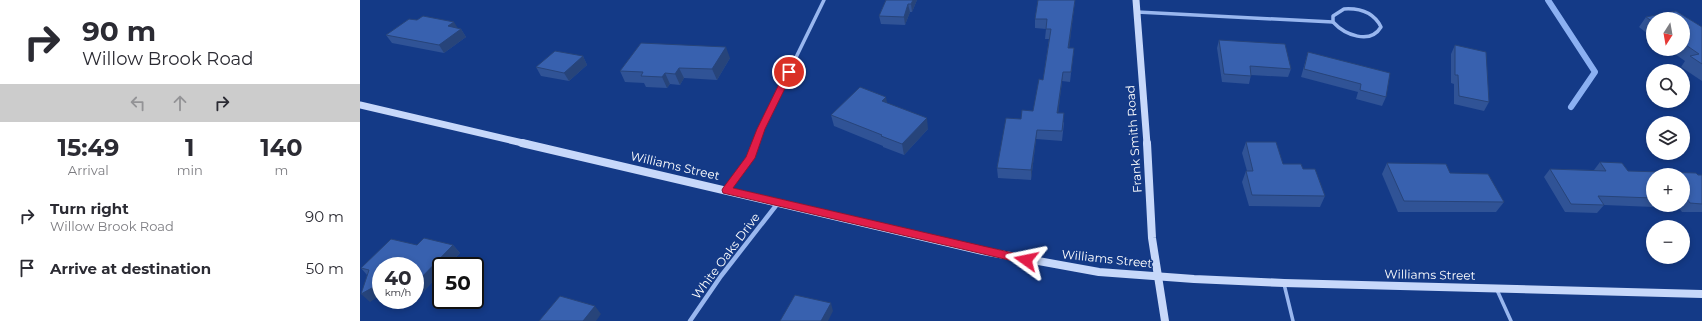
<!DOCTYPE html>
<html lang="en">
<head>
<meta charset="utf-8">
<style>
  body { margin:0; font-family:Montserrat,sans-serif; background:#f2f2f3; color:#2b2b33; height:100vh; display:flex; flex-direction:column; font-size:15px; white-space:nowrap }
  * { box-sizing:border-box; margin:0 }
  p { font-size:13px; color:#7c7c81 }
  .icon { flex:none; width:22px; height:22px; fill:none; stroke:currentColor; stroke-width:2; stroke-linecap:round; stroke-linejoin:round }
  .map { position:relative; flex:1; overflow:hidden }
  .drawer { display:flex; flex-direction:column; background:#fff; width:360px }
  .drawer>* { flex:none }
  .banner { background:#fff; color:#2b2b33; overflow:hidden }
  .needle { width:26px; rotate:191deg }
  .controls { position:absolute; left:1286px; top:12px; display:grid; gap:8px }
  .controls a { display:grid; place-items:center; width:44px; height:44px; border-radius:50%; background:#fff; box-shadow:0 2px 6px #0003; font-size:20px }
  .speed { position:absolute; left:12px; top:257px; display:flex; gap:8px; font-size:20px; font-weight:700; text-align:center }
  .speed>* { display:grid; place-content:center; width:52px; height:52px; border-radius:50%; background:#fff; box-shadow:0 2px 6px #0003; line-height:1 }
  .speed small { font-size:10px; font-weight:400 }
  .speed .limit { border:2px solid #111; border-radius:6px; background:#fff; color:#111 }
  .pin { position:absolute; display:grid; place-items:center; width:34px; height:34px; color:#fff; margin:-17px; border:2px solid #fff; border-radius:50%; box-shadow:0 1px 4px #0007 }
  .me { position:absolute; width:44px; margin:-22px; rotate:282deg; stroke-linejoin:round; filter:drop-shadow(0 0 3px #0008) }
  .turn { display:flex; align-items:center; gap:14px; height:84px; padding:0 16px; font-size:18px }
  .turn .icon { width:52px; height:52px; stroke-width:2.5 }
  .turn b { display:block; font-size:28px; line-height:34px }
  .lanes { display:flex; align-items:center; height:38px; padding:0 16px; background:#0003; justify-content:center; gap:20px; direction:ltr }
  .lanes .off { opacity:.35 }
  .eta { display:flex; justify-content:space-evenly; align-items:center; height:68px; text-align:center }
  .eta b { font-size:24px; font-weight:700; line-height:28px }
  ul { padding:0; list-style:none }
  li { display:flex; align-items:center; gap:12px; height:52px; padding:0 16px }
  li div { flex:1 }
  li b { display:block; font-size:15px }
  li em { font-style:normal }
  main { display:flex; flex:1; min-height:0 }
  .map>svg:first-child { display:block }
  .lines { fill:none; stroke-linecap:round; stroke-linejoin:round }
  .stream { stroke:#8bb0f2; stroke-width:6 }
  .lane { stroke:#99b7ef; stroke-width:3.5 }
  .street-far1 { stroke:#99b7ef; stroke-width:3.5 }
  .street { stroke:#99b7ef; stroke-width:4.5 }
  .secondary-far1 { stroke:#c7d8fa; stroke-width:7 }
  .secondary { stroke:#c7d8fa; stroke-width:8 }
  .wall { fill:#305396; fill-rule:evenodd }
  .shaded-wall { fill:#27447a }
  .building { fill:#3861af; stroke:#27447a }
  .route { fill:#e11d48; stroke:#92132f }
  .labels { text-anchor:middle; stroke-width:3; stroke-linejoin:round; paint-order:stroke }
  .street-label { font-size:12px; fill:#fff; stroke:#143a87 }
</style>
</head>
<body>
<main>
<section class="drawer">
<div class="banner">
<div class="turn"><svg class="icon" aria-label="right" viewBox="0 0 24 24"><path d="M7 20v-9h11M14 6l5 5-5 5"/></svg><div><b>90 m</b>Willow Brook Road</div></div>
<div class="lanes"><svg class="icon off" aria-label="left" viewBox="0 0 24 24"><path d="M17 20v-9H6M10 6l-5 5 5 5"/></svg><svg class="icon off" aria-label="ahead" viewBox="0 0 24 24"><path d="M12 20V5M6 11l6-6 6 6"/></svg><svg class="icon" aria-label="right" viewBox="0 0 24 24"><path d="M7 20v-9h11M14 6l5 5-5 5"/></svg></div>
</div>
<div class="eta">
<div><b>15:49</b><p>Arrival</p></div>
<div><b>1</b><p>min</p></div>
<div><b>140</b><p>m</p></div>
</div>
<ul>
<li><svg class="icon" aria-label="right" viewBox="0 0 24 24"><path d="M7 20v-9h11M14 6l5 5-5 5"/></svg><div><b>Turn right</b><p>Willow Brook Road</p></div><em>90 m</em></li>
<li><svg class="icon" aria-label="arrive" viewBox="0 0 24 24"><path d="M6 21V4h12l-3 4 3 4H6"/></svg><div><b>Arrive at destination</b></div><em>50 m</em></li>
</ul>
</section>
<div class="map">
<svg width="1342" height="321" viewBox="0 0 1342 321">
  <rect width="100%" height="100%" fill="#143a87"/>
  <g class="lines">
    <polyline class="stream" points="1188,0 1235,72 1211,107"/>
    <g class="lane">
      <polyline points="924,284 933,321"/>
      <polyline points="1137,290 1151,321"/>
    </g>
    <g class="street-far1">
      <path d="M984,9c16,-1 30,4 37,18 -11,18 -36,8 -48,-5v-6z"/>
      <polyline points="777,12 973,22"/>
      <polyline points="395,144 401,129 464,0"/>
    </g>
    <g class="street">
      <polyline points="367,190 390,158 396,143"/>
      <polyline points="330,321 361,276 418,203"/>
    </g>
    <g class="secondary-far1">
      <polyline points="776,0 787,144"/>
      <polyline points="0,105 167,144"/>
    </g>
    <g class="secondary">
      <polyline points="162,143 623,251 739,272 834,279 924,283 1342,294"/>
      <polyline points="787,143 792,238 805,321"/>
    </g>
  </g>
  <g class="wall">
    <polygon points="526,0 557,0 552,12 550,12 545,25 521,24 519,16"/>
    <polygon points="678,0 715,0 709,48 714,48 710,82 702,81 698,113 704,123 702,141 676,139 671,180 638,178 637,168 661,119 673,111 683,80 689,39 685,39 686,29 675,28 675,19"/>
    <polygon points="1316,11 1342,27 1342,81 1321,67 1325,61 1308,49 1323,49 1323,19 1293,19 1293,38 1279,27 1286,17"/>
    <polygon points="98,28 101,29 106,37 84,53 32,43 26,35"/>
    <polygon points="859,40 931,69 928,77 891,75 889,84 862,82 857,48"/>
    <polygon points="1095,45 1129,102 1124,111 1094,104 1094,84 1091,83 1091,54"/>
    <polygon points="948,52 1026,97 1022,106 996,99 998,92 941,77"/>
    <polygon points="223,56 227,65 209,81 181,76 176,67"/>
    <polygon points="370,58 357,80 324,78 320,85 310,84 307,88 286,87 284,83 265,82 260,71"/>
    <polygon points="527,103 568,129 544,155 523,147 523,146 474,126 471,115"/>
    <polygon points="886,142 923,164 943,169 965,196 960,207 889,206 882,182 886,171 887,171 882,153"/>
    <path d="M1240,162l28,9 74,4v37h-20l-3,-4 -75,-3 -7,8 -32,-1 -21,-35 6,-8 44,1zM1293,175h30v30h-30z"/>
    <polygon points="1027,163 1090,173 1144,202 1136,212 1038,212 1022,174"/>
    <polygon points="57,245 93,245 100,253 88,266 81,266 81,273 61,294 55,292 55,266 21,266 10,302 7,275 1,268"/>
  </g>
  <g class="shaded-wall">
    <polygon points="553,0 557,0 552,12 551,4"/>
    <polygon points="715,0 708,58 708,48"/>
    <polygon points="548,4 550,12 545,25 544,17"/>
    <polygon points="94,22 99,30 101,29 106,37 84,53 79,45 88,26"/>
    <polygon points="366,47 370,58 357,80 352,69"/>
    <polygon points="223,56 227,65 209,81 204,73"/>
    <polygon points="319,68 324,78 320,85 315,74"/>
    <polygon points="703,72 702,81 697,123 697,113"/>
    <polygon points="305,73 310,84 307,88 302,77"/>
    <polygon points="526,97 528,108 522,101"/>
    <polygon points="567,118 568,129 544,155 542,144"/>
    <polygon points="677,130 676,139 671,180 671,170"/>
    <polygon points="93,245 100,253 88,266 81,266 81,273 61,294 55,288 55,284"/>
    <polygon points="21,283 21,295 10,302 1,294"/>
    <polygon points="471,303 473,311 468,321 461,321"/>
    <polygon points="235,306 241,314 236,321 223,321"/>
  </g>
  <g class="building">
    <polygon points="526,0 553,0 551,4 548,4 544,17 519,16"/>
    <polygon points="678,0 715,0 708,48 714,48 711,72 703,72 697,113 704,113 702,131 677,130 671,170 637,168 646,118 661,119 662,110 673,111 679,79 683,80 691,29 686,29 687,19 675,19"/>
    <polygon points="1316,11 1342,27 1342,64 1330,56 1339,54 1323,43 1323,19 1293,19 1293,22 1286,17"/>
    <polygon points="63,16 94,22 88,26 101,29 79,45 26,35 49,19 57,20"/>
    <polygon points="859,40 925,44 931,69 890,66 891,76 864,74"/>
    <polygon points="281,43 366,47 352,69 319,68 315,74 305,73 302,77 281,76 283,72 260,71"/>
    <polygon points="1095,45 1126,52 1129,102 1099,96 1098,75 1095,75"/>
    <polygon points="195,51 223,56 204,73 176,67"/>
    <polygon points="948,52 1030,73 1026,97 1000,90 1001,84 944,69"/>
    <polygon points="500,87 526,97 522,101 567,118 542,144 521,136 522,135 471,115"/>
    <polygon points="886,142 916,142 923,164 941,164 943,169 955,169 965,196 892,195 886,171 893,171"/>
    <polygon points="1240,162 1262,163 1268,171 1336,173 1338,175 1342,175 1342,204 1330,203 1327,199 1323,199 1323,175 1293,175 1293,198 1238,196 1244,205 1211,204 1190,169 1246,171"/>
    <polygon points="1027,163 1086,164 1090,173 1128,174 1144,202 1044,201"/>
    <polygon points="64,238 93,245 55,284 55,266 21,266 21,283 1,294 9,270 1,268 31,239 57,245"/>
    <polygon points="435,295 471,303 461,321 420,321"/>
    <polygon points="200,296 235,306 223,321 179,321"/>
  </g>
  <polygon class="route" points="429,69 433,72 405,129 395,158 373,188 666,256 670,257 672,260 670,263 666,264 363,193 362,190 363,188 386,157 397,129 425,72"/>
  <g class="labels">
    <g class="street-label">
      <text transform="translate(774 139) rotate(-94)" y="4">Frank Smith Road</text>
      <text transform="translate(315 166) rotate(13)" y="4">Williams Street</text>
      <text transform="translate(366 256) rotate(-53)" y="4">White Oaks Drive</text>
      <text transform="translate(747 259) rotate(6)" y="4">Williams Street</text>
      <text transform="translate(1070 275) rotate(1)" y="4">Williams Street</text>
    </g>
  </g>
</svg>
<div class="controls">
<a><svg class="needle" viewBox="-14 -14 28 28"><path d="M0-13l5 13h-10z" fill="#e53935"/><path d="M0 13l5-13h-10z" fill="#7c7c81"/></svg></a>
<a><svg class="icon" aria-label="search" viewBox="0 0 24 24"><circle cx="10" cy="10" r="6"/><path d="M15 15l6 6"/></svg></a>
<a><svg class="icon" aria-label="layers" viewBox="0 0 24 24"><path d="M12 4l9 5-9 5-9-5zM3 14l9 5 9-5"/></svg></a>
<a>+</a>
<a>−</a>
</div>
<div class="speed"><div>40<small>km/h</small></div><div class="limit">50</div></div>
<div class="pin" style="left:429px;top:72px;background:#d93025"><svg class="icon" aria-label="arrive" viewBox="0 0 24 24"><path d="M6 21V4h12l-3 4 3 4H6"/></svg></div>
<svg class="me" style="left:666px;top:260px" viewBox="-20 -20 40 40"><path d="M0-17L14 15 0 8-14 15z" fill="#e11d48" stroke="#fff" stroke-width="4"/></svg>
</div>
</main>
</body>
</html>
